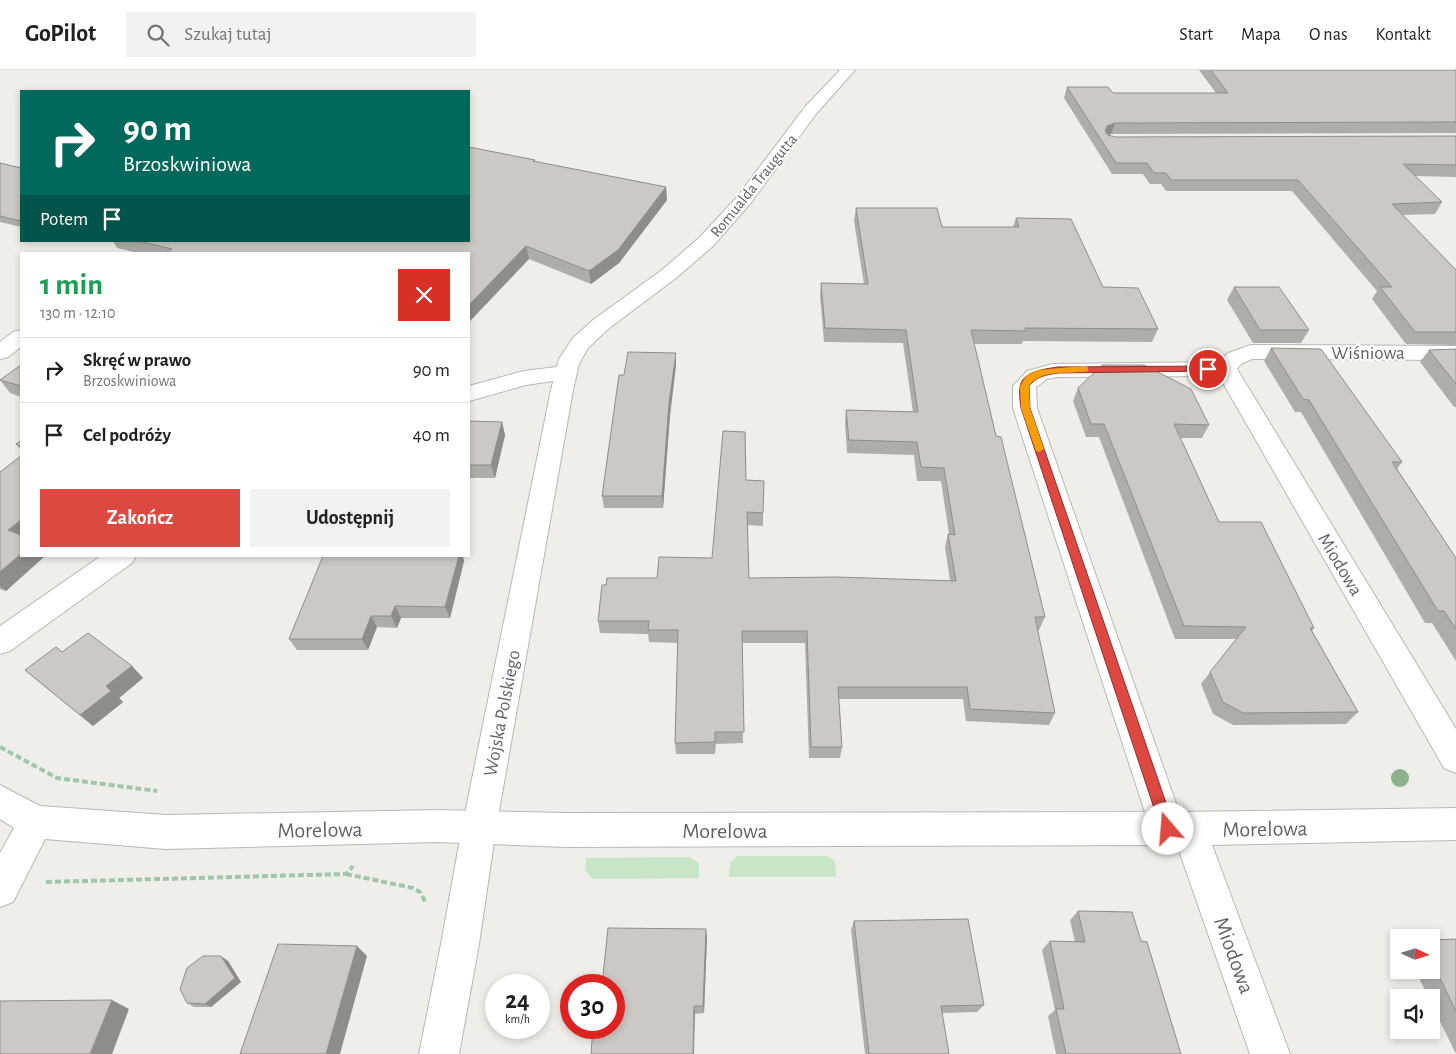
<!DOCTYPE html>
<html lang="pl">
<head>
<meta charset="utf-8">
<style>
  body { margin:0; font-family:"Alegreya Sans",sans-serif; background:#f2f2f2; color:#202124; height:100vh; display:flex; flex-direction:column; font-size:19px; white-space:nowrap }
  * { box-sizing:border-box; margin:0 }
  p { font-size:16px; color:#757577 }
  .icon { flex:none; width:28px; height:28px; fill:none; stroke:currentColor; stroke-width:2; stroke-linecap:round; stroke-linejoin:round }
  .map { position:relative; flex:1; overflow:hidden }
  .sheet { position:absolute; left:20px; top:182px; width:450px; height:305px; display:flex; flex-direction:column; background:#fff; border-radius:0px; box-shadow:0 2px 8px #0003 }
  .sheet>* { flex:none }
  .top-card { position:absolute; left:20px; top:20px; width:450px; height:152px; border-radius:0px; box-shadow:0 2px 8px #0003; background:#00695c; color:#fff; overflow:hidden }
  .needle { width:32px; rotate:94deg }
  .controls { position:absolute; left:1390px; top:859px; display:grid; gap:10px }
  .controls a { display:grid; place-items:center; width:50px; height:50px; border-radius:0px; background:#fff; box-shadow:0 2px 8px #0003; font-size:25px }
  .speed { position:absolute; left:485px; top:904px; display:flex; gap:10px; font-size:25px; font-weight:700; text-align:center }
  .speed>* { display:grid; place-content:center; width:65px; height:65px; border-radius:50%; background:#fff; box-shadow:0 2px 8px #0003; line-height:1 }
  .speed small { font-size:12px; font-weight:400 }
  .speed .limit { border:8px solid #d22; background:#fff; color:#111 }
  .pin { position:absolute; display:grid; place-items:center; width:42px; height:42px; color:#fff; margin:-21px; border:2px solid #fff; border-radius:50%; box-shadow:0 1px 5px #0007 }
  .me { position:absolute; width:55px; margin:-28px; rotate:342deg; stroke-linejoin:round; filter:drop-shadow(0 0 4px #0008) }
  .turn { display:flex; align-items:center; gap:18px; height:105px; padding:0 20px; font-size:22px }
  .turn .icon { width:65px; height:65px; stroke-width:2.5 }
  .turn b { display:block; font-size:35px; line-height:42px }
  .then { display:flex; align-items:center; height:48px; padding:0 20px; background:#0003; gap:10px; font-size:19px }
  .round { display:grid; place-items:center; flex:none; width:52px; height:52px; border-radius:0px; background:#f2f2f2 }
  .overview { display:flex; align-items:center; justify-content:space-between; height:85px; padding:0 20px }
  h1 { font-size:30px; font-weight:700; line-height:38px; color:#1e9e55 }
  .action { display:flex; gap:10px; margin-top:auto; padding:10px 20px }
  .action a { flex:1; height:58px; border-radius:0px; background:#dd4941; color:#fff; font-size:20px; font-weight:700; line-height:58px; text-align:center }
  .action a+a { background:#f2f2f2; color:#202124 }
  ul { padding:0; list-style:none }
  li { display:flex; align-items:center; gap:15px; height:65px; padding:0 20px; border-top:1px solid #e0e0e0 }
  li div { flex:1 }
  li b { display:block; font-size:19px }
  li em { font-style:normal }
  header { display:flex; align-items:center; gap:30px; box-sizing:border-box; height:70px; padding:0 25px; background:#fff; border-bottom:1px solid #e0e0e0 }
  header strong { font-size:24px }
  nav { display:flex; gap:28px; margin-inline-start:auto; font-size:18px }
  .search { width:350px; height:45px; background:#f2f2f2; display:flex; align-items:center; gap:12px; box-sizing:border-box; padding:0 18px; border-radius:0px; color:#757577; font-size:19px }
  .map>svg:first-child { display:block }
  .green { fill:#c8e5c7 }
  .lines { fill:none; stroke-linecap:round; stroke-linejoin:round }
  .street-casing { stroke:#b5b8bb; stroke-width:2 }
  .secondary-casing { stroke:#b4b7bb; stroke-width:2 }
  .path { stroke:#a0c6aa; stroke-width:4; stroke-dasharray:6 3; stroke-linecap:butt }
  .street { fill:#fff; fill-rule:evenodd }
  .secondary { fill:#fff; fill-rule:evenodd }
  .tree { fill:#8db28a }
  .wall { fill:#afada9 }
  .shaded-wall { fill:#8f8d89 }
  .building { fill:#ccc9c4; stroke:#8f8d89 }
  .route { fill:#dd4941; stroke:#902f2a }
  .slow { fill:#f59e0b }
  .labels { text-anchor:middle; stroke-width:4; stroke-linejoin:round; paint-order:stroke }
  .far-street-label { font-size:16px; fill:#5f6367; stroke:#fff }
  .street-label { font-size:19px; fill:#5f6367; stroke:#fff }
  .near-street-label { font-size:22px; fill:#5f6367; stroke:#fff }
</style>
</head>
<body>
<header>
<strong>GoPilot</strong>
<div class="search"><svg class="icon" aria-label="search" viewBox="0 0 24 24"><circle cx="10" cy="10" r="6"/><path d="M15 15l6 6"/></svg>Szukaj tutaj</div>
<nav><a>Start</a><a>Mapa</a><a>O nas</a><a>Kontakt</a></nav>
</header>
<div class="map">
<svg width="1456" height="984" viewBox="0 0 1456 984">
  <rect width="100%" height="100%" fill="#f0eee8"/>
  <g class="green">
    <polygon points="737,786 827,786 835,791 836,807 729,807 730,793"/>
    <polygon points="690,787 699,794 699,808 593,809 585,800 586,788"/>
  </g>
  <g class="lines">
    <defs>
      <g id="street">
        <polygon points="21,260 21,277 8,287 0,289 0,272 13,262"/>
        <polygon points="1251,275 1456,276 1456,290 1252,289 1241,294 1237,299 1456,659 1456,703 1444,698 1219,306 1058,307 1047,309 1036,317 1037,338 1179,742 1456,738 1456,770 1212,775 1290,984 1250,984 1177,775 566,777 438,772 166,779 45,769 13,832 0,837 0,783 14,758 0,749 0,715 40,736 166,745 438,740 566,743 1145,742 1013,338 1013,316 1027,301 1053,294 1219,292 1228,283"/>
        <polygon points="565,296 573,298 576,303 573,308 526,315 469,331 469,316 524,301"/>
        <polygon points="101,486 136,486 132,493 10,581 0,584 0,556"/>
      </g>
      <polygon id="secondary" points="840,0 855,0 816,44 750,134 713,176 676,208 608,259 588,278 579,294 573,320 496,758 479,874 459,984 419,984 441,874 462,758 551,320 559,289 573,268 593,250 662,200 699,168 737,127 805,37"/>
    </defs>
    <use href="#street" class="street-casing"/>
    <use href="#secondary" class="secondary-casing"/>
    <g class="path">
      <polyline points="0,677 57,708 157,721"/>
      <polyline points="346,804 413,818 420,822 426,833"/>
      <polyline points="46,812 346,804 353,796"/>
    </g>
    <use href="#street" class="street"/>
    <use href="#secondary" class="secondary"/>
  </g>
  <circle class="tree" cx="1400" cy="708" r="9"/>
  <g class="wall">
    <polygon points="1199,0 1456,0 1456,63 1111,64 1109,65 1115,67 1456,66 1456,107 1415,106 1442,132 1435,144 1403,145 1456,200 1456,275 1406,274 1372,229 1377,221 1292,121 1166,121 1161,114 1150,114 1143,104 1112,104 1064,28 1067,17 1113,23 1216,23"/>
    <polygon points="535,92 666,117 667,130 619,193 591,214 529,189 469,252 469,184 142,184 117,178 113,171 469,171"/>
    <polygon points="0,93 21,98 21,157 0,152"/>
    <polygon points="856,138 942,157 1013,157 1016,148 1103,217 1158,259 1152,272 1023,271 1022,274 974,274 996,366 1045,547 1039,560 1037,560 1055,643 1049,655 966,651 963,629 839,629 842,677 840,688 809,688 805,573 742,573 743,673 716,674 715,684 676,684 675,673 678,573 649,572 648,564 600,563 598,551 657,508 712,488 746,410 763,443 763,456 747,455 749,508 950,511 945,477 948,464 949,464 941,411 917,411 914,385 847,383 845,353 846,340 913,342 903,273 824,272 820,226 821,213 864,214 854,151"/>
    <polygon points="1234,217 1309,260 1301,273 1253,273 1227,230"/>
    <polygon points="1271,278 1402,392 1397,399 1456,488 1456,591 1432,553 1425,553 1301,342 1295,342 1264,291"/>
    <polygon points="1456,279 1456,337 1454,337 1420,292 1429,280"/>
    <polygon points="676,283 676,295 670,345 663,438 604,438 602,426 624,305"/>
    <polygon points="21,295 21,327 10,323 0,310"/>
    <polygon points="1078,318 1209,355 1202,368 1180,368 1219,452 1314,558 1312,561 1358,642 1346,654 1233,655 1213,644 1201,614 1236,569 1175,569 1099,367 1086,367 1073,331"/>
    <polygon points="469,351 502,352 505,365 495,408 469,408"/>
    <polygon points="21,371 21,380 16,374"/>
    <polygon points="0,402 21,486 45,486 6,521 0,519"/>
    <polygon points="464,491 450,548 401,548 397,558 377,557 368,580 297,580 289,569"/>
    <polygon points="62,582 132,596 143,608 119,628 123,632 93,656 39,612 25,600"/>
    <polygon points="1078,841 1141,871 1181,984 1056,984 1048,946 1055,940 1042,880 1050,871 1075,872 1070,850"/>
    <polygon points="854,851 984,935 977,942 942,943 949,984 865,984 851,860"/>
    <polygon points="707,867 704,943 695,944 591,984"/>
    <polygon points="1456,869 1456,983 1455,982 1431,933 1431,928 1429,928 1415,900 1431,900 1431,870"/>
    <polygon points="228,891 241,912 211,937 194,937 187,933"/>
  </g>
  <g class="shaded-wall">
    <polygon points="1115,53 1111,64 1103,67 1101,72 1107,56"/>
    <polygon points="666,117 667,130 619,193 591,214 589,201"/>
    <polygon points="526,176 529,189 469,252 469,235"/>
    <polygon points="676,283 676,295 670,345 663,438 662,426 669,333"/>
    <polygon points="502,352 505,365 495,408 491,395"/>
    <polygon points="21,450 21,472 8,460"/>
    <polygon points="21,484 21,486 45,486 6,521 0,516 0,502"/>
    <polygon points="459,486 463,486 464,491 450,548 445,537"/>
    <polygon points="395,536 401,548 397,558 391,546"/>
    <polygon points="371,546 377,557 368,580 362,569"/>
    <polygon points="132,596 143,608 119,628 123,632 93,656 80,645 106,616"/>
    <polygon points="706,859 707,867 704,943 703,936"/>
    <polygon points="357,876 367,886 340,984 326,984"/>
    <polygon points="221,886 228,891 241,912 211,937 205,934"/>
    <polygon points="112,930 129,939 112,984 90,984"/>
    <polygon points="694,936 695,944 694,984 693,984"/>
  </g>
  <g class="building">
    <polygon points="1211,0 1456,0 1456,52 1115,53 1107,56 1105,61 1108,65 1115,67 1456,66 1456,95 1403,94 1442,132 1392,134 1456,200 1456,262 1415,262 1380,217 1392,217 1298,110 1171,110 1166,103 1154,103 1147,93 1116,93 1067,17 1108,17 1113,23 1228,23"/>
    <polygon points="469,77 535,90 533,91 666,117 618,180 589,201 526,176 469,235 469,184 171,184 166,183 172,179 138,171 469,171"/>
    <polygon points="0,93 21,98 21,151 0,146"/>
    <polygon points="856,138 937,138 942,157 1019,157 1016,148 1071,149 1103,217 1138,218 1158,259 1025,258 1026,261 971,260 996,366 1001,367 1045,547 1035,547 1055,643 970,639 967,617 838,617 842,677 811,677 807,561 742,561 744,662 715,662 715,672 675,673 678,560 648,560 649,551 598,551 602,515 606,515 607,508 657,508 659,487 712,488 723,361 745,362 746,410 764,411 763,443 747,442 749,508 837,507 956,511 948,464 955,465 944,398 921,397 917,372 849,370 846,340 918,342 906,260 825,258 821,213 868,214"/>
    <polygon points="1234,217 1279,217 1309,260 1260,260"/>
    <polygon points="1271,278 1321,279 1402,392 1392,392 1456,488 1456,559 1444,541 1438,541 1309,330 1303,329"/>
    <polygon points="1456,279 1456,314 1429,280"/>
    <polygon points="628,282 676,283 669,333 662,426 602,426 619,305 624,305"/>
    <polygon points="21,295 21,316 0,310"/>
    <polygon points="1102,295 1144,295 1191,319 1209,355 1174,354 1219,452 1261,452 1314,558 1310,558 1358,642 1243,643 1223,632 1210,602 1246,557 1184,556 1104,354 1091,354 1078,318"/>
    <polygon points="469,351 502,352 491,395 469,395"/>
    <polygon points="21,371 21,376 16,374"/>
    <polygon points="21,386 21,450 8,460 21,465 21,484 0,502 0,402"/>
    <polygon points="323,486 459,486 445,537 395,536 391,546 371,546 362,569 289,569"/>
    <polygon points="88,563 132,596 106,616 111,621 80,645 25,600 56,577 62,582"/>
    <polygon points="1078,841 1132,842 1141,871 1147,872 1181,984 1066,984 1056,939 1064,939 1050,871 1085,872"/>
    <polygon points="968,849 984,935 941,936 949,984 869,984 854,851"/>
    <polygon points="608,858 706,859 703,936 694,936 693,984 591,984 593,958 614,958 614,915 602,915"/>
    <polygon points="1456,869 1456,941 1431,890 1431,870"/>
    <polygon points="278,874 357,876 326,984 240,984"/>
    <polygon points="203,886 221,886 235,908 205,934 187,933 180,919 187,898"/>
    <polygon points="112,930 90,984 0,984 0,931"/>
  </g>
  <path class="route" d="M1208,296l4,3 -1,2 -153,2c-12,2 -21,3 -29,13l1,22 145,421 -2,5 -5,2 -5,-2 -2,-5 -140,-421c-1,-6 -2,-15 -1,-21 2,-16 25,-18 38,-20z"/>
  <path class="slow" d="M1084,296l4,1v4c-20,4 -46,-3 -59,15l1,22 14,41 -5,3 -3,-1 -15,-43 -1,-22 7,-11 11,-5z"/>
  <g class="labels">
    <g class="far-street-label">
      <text transform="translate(753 115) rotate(-51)" y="6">Romualda Traugutta</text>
    </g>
    <g class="street-label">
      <text x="1368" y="289">Wiśniowa</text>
      <text transform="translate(1341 494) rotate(59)" y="7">Miodowa</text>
      <text transform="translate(501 643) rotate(-79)" y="7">Wojska Polskiego</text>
    </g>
    <g class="near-street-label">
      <text transform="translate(1265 758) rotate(-1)" y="8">Morelowa</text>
      <text transform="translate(320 759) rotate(-1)" y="8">Morelowa</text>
      <text x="725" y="768">Morelowa</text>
      <text transform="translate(1235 885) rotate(70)" y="8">Miodowa</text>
    </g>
  </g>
</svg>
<div class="controls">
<a><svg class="needle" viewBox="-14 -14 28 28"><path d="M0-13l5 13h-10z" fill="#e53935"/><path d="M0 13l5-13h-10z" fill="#757577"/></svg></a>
<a><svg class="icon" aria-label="sound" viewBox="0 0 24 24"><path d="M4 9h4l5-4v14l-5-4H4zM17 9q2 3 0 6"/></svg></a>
</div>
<div class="speed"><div>24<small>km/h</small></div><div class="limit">30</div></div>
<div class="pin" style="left:1208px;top:299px;background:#d93025"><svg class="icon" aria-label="arrive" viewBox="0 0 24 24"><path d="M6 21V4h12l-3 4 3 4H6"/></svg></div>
<svg class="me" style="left:1168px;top:759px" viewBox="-20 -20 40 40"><circle r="19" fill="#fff"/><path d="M0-13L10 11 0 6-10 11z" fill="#dd4941"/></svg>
<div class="top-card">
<div class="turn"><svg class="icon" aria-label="right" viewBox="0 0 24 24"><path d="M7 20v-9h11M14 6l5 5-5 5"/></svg><div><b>90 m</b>Brzoskwiniowa</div></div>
<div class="then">Potem<svg class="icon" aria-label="arrive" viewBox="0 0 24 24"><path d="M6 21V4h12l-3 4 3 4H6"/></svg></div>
</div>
<section class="sheet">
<div class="overview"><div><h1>1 min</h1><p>130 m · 12:10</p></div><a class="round" style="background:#d93025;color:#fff"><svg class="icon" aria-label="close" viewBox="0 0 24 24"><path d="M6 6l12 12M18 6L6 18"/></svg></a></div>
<ul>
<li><svg class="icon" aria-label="right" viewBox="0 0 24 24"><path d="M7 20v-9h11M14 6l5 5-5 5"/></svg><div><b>Skręć w prawo</b><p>Brzoskwiniowa</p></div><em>90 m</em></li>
<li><svg class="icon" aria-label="arrive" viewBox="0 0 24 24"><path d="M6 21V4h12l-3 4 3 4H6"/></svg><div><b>Cel podróży</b></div><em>40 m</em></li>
</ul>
<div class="action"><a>Zakończ</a><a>Udostępnij</a></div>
</section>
</div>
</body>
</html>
